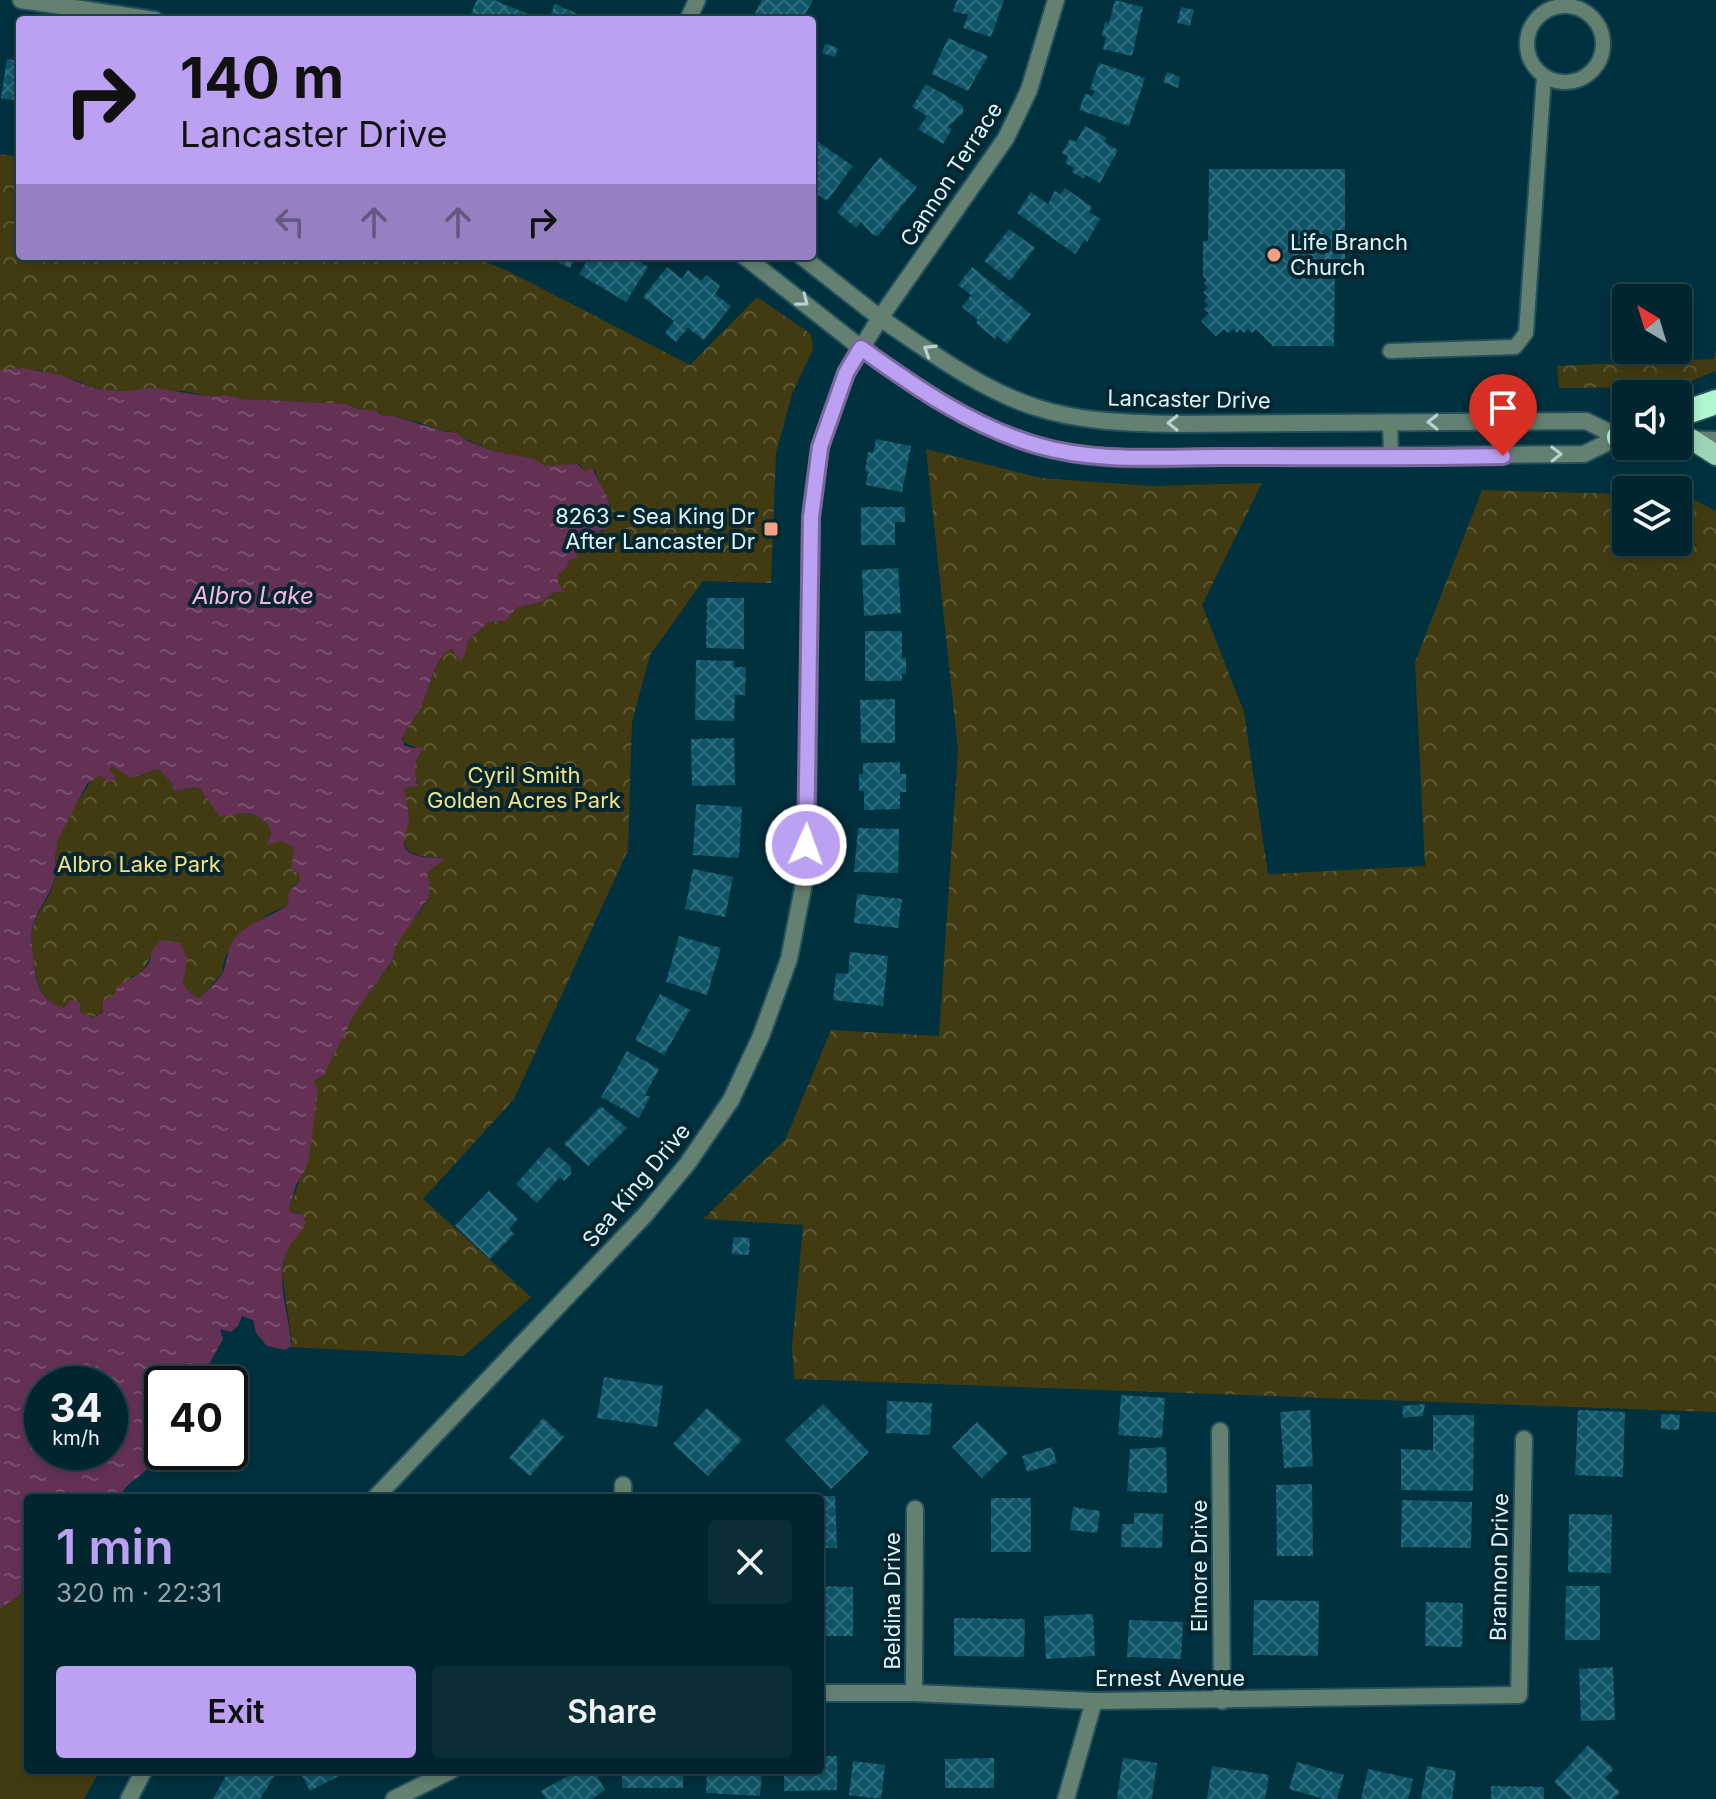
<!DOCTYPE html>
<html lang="en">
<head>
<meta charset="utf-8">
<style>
  body { margin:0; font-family:Inter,sans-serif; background:#0a2d36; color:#f1f3f6; height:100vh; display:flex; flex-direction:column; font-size:30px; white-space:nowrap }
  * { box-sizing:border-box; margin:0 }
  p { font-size:26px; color:#95a5aa }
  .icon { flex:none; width:44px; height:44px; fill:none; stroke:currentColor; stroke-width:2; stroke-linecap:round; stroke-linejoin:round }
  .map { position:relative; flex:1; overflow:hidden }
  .side { position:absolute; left:24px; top:1494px; width:800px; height:280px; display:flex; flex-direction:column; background:#00252e; border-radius:8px; box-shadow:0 4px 12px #0003,0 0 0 2px #22424a }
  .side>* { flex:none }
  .top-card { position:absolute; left:16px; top:16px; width:800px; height:244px; border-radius:8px; box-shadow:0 4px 12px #0003,0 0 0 2px #22424a; background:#bca0f2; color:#111; overflow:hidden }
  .needle { width:52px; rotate:322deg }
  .tools { position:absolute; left:1612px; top:284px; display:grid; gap:16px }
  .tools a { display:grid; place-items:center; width:80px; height:80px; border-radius:8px; background:#00252e; box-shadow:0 4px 12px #0003,0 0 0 2px #22424a; font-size:40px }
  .speed { position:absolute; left:24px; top:1366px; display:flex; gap:16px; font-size:40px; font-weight:700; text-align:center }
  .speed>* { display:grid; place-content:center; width:104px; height:104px; border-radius:50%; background:#00252e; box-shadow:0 4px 12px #0003,0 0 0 2px #22424a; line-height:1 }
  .speed small { font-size:20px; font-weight:400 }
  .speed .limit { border:4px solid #111; border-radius:12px; background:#fff; color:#111 }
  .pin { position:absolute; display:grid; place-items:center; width:68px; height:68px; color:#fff; margin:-82px -34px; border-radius:50% 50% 50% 0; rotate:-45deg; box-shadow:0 0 8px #0007 }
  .pin .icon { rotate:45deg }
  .me { position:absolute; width:88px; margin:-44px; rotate:2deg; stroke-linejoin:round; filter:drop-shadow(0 0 6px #0008) }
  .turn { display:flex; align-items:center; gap:28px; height:168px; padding:0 32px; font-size:36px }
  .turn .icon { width:104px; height:104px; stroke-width:2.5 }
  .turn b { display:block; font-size:56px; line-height:68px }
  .lanes { display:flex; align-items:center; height:76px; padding:0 32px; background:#0003; justify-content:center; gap:40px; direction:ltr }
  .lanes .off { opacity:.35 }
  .round { display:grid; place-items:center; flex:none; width:84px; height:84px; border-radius:8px; background:#0a2d36 }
  .overview { display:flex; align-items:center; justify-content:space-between; height:136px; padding:0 32px }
  h1 { font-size:48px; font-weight:600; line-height:60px; color:#bca0f2 }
  .cta { display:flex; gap:16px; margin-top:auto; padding:16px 32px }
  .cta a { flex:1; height:92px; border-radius:8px; background:#bca0f2; color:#111; font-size:32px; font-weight:600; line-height:92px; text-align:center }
  .cta a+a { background:#0a2d36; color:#f1f3f6 }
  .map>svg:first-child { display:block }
  .green { fill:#423b11 }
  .forest { fill:url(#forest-crowns) }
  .water { fill:url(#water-ripples); fill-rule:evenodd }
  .building { fill:url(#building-cross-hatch) }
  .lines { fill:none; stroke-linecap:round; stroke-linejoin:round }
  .service-casing { stroke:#23505c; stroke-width:18 }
  .minor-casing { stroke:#23505c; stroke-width:20 }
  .tertiary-casing { stroke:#23505c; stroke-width:20 }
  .primary-casing { stroke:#23505c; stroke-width:24 }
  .motorway-casing { stroke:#23505c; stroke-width:28 }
  .service { stroke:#648070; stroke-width:14 }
  .minor { stroke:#648070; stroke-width:16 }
  .tertiary { stroke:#648070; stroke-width:16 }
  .primary { stroke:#9bd5b4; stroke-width:20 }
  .motorway { stroke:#b0f6cf; stroke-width:24 }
  .oneway { stroke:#b8d1d2 }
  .route-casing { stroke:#7a689d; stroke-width:20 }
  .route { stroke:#bca0f2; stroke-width:14 }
  .poi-dot { fill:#f39f83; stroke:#05262f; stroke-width:3 }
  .labels { text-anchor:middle; stroke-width:8; stroke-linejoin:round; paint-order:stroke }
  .street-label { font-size:22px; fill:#dcf4fc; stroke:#05262f }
  .poi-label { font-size:22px; fill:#dcf4fc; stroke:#05262f; text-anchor:start }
  .park-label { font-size:22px; fill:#f3e282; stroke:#05262f }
  .water-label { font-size:24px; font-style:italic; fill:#fab7e3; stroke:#05262f }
</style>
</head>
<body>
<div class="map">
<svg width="1716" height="1799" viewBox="0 0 1716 1799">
  <defs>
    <pattern id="forest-crowns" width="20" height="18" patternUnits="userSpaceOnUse" patternTransform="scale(2)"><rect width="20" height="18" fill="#423b11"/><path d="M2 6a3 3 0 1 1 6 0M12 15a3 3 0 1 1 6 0" fill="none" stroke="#5d5835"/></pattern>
    <pattern id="water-ripples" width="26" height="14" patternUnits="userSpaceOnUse" patternTransform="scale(2)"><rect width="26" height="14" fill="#643155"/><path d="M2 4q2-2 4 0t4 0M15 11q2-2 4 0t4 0" fill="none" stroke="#7a4f6e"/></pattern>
    <pattern id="building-cross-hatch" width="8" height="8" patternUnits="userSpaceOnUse" patternTransform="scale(2)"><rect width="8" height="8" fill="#0e5567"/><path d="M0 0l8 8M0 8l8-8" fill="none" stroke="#306e7e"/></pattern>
  </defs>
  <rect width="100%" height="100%" fill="#00313e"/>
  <polygon class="green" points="22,1578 28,1584 28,1770 100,1770 84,1799 0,1799 0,1609 21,1594"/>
  <g class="forest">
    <path d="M0,154l20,3v99h451l35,14 184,95 67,-68 54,37 2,15 -21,45 -16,59 -5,130 -68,-2 -53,74 -18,67 -4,128 -114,249 -91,100 108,98 -67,59 -174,-9 2,-5 -10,-69 2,-15 15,-45 -8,-1 -2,-3 21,-56 -1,-14 9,-48 -4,-10 6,-3 35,-65 39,-55c-3,-16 23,-40 31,-54 6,-11 1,-20 2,-31l16,-15c-15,-2 -39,2 -39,-21 0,-6 5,-12 5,-18 -1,-10 -4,-20 -5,-31l10,-1 4,-4c-8,-12 -3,-23 5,-33l-21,-8c2,-14 12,-21 18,-33 9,-17 13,-52 31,-60l6,5 7,-1 4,-12 20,-19 18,-1 10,-13 26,-6 12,-10 9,-1 -5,-8v-8l8,-8 3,-8 9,-1 -4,-9 1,-6 4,-3 3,5 13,-1 2,-13h7l7,-26 -9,-14 -7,-21 -9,3 -7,-9 -34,2 -6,-4 -47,-11 -43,-20h-7l-21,-8 -27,-7h-11l-4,-4 -22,-3 -10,-5 -106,-5 -15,-4 -20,1 -22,-5 -15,1 -19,-4 -27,3 -28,-2 -17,-8 -41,-11h-37z"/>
    <polygon points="1716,350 1716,371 1676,387 1559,388 1557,366 1714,359"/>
    <polygon points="926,449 1041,478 1151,486 1262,483 1202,605 1244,712 1268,874 1425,866 1415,662 1482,490 1626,494 1626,542 1678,542 1678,496 1687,496 1716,511 1716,1412 794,1379 792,1346 803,1225 703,1219 785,1140 831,1030 939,1036 958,750"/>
    <path d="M112,766l19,12 27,-9 15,15v7l23,-4 4,2 20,27c24,-3 34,-8 50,12l1,7 -5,9 15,-3 13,7 -1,23 7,2v8l-5,4 -7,20 -20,9 -33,24 -11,22 -2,13 -22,25 -9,-4 -8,-10c2,-17 6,-26 -3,-40l-21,-2 -17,30 -11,5 -19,21 -9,3v10l-10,7 -13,-6v-7l-11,-3 -7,6c-23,-10 -26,-27 -29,-50 -1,-11 -3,-20 0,-31 4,-15 15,-27 19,-39 6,-14 2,-28 4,-43 1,-8 32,-63 40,-69 10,-2 10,-4 16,-10z"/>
  </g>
  <path class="water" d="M22,368l38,7 35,14 28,2 30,-3 53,8 20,-1 15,4 106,5 10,5 19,2 7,5h11l48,15 14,2 12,8 24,10 42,8 11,7 32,-2 9,8 2,-3h5c7,19 27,40 14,60l-10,2 -2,13 -4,3h-7l-5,-7 -4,3 -1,6 4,9 -9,2 -2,7 -9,8v8l6,9h-10l-12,10 -26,6 -10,13 -18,1 -20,19 -4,16 -4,4 -8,-12c-19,8 -22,39 -30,56 -5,12 -15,21 -20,34l2,6 8,3 9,-1 2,3c-12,13 -7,22 -6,36l-13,2c2,10 4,21 5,31 0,13 -13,26 3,35 9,5 23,2 32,5l-17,14 3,13 -2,12 -33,49 -2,12 -38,54 -32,63 -9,5 4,10 -9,66 -3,11 -10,17 -7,24 2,3 11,3 4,7c-5,13 -17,20 -21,33 -9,28 5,62 6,90l-5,5 -19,-4 -11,-13 -3,-13 -11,-4 -4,10 -7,6 -11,-3 3,10 -25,45h-36c0,32 7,61 -16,86 -10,10 -21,14 -27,28h-91v86l-6,-6 -1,16 -21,15v-1239zM112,766l19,12 27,-9 15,15v7l23,-4 4,2 20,28c24,-4 34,-9 50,11l1,7 -5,10 15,-4 13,7 -3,21 8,4 1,8 -11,11 -1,13c-17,12 -40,17 -54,34 -7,10 -7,27 -12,35 -5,8 -15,16 -22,24l-9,-4 -8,-10 4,-26 -7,-15 -19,-3 -9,10 -2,12 -8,10 -24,14 -6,12 -9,2v12l-10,6 -13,-6v-10l-9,-2 -8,8c-25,-9 -28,-28 -30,-51 -1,-11 -3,-21 0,-32 4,-12 11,-23 17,-34 4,-7 2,-11 7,-17l-2,-16 2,-17 30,-57 13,-9 9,7 6,-2v-4l-5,-5zM42,1384h68v68h-68z"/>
  <g class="building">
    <polygon points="477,0 494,0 535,17 534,20 468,20"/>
    <polygon points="762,0 813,0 802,20 767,20 755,13"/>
    <polygon points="957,0 1004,0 991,37 963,28 968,15 953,11"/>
    <polygon points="1115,0 1143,7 1132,56 1103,49 1106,37 1102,36 1105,22 1109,23"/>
    <polygon points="555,4 591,20 548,20"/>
    <polygon points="1181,7 1194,10 1190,26 1177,23"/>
    <polygon points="948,38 988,56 968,91 932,74"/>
    <polygon points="825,44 838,48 835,57 822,53"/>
    <polygon points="7,59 20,61 20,101 1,98"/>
    <polygon points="1099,63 1145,78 1129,126 1079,110 1085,94 1092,96 1095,91 1090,89"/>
    <polygon points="1167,72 1180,77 1178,88 1163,82"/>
    <polygon points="926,84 962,105 964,112 948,127 952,129 943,144 918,129 927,116 912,107"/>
    <polygon points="1085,126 1107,138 1104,142 1118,150 1100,183 1086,175 1084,179 1072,172 1074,168 1065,163 1068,156 1062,153 1070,139 1076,142"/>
    <polygon points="814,139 853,166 827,201 812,190 812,142"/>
    <polygon points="880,157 917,187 878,236 872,234 861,222 856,228 837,212"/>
    <polygon points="1209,169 1345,169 1345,269 1335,270 1334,346 1273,346 1256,329 1252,333 1248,329 1244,333 1240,329 1237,333 1233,329 1228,333 1224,329 1216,336 1201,321 1209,313 1204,309 1208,305 1204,301 1208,297 1203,292 1208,288 1204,284 1207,280 1203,276 1203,241 1208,241"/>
    <polygon points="1065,188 1092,207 1089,212 1100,219 1087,242 1085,240 1075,254 1017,213 1031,192 1048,204 1055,191 1060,195"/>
    <polygon points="1009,229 1035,248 1010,281 984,261"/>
    <polygon points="544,256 576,256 570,268"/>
    <polygon points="590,256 621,256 629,260 631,256 648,267 626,302 579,274"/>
    <polygon points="667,267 682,279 688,270 701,281 706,275 720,286 715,294 731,306 704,340 688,328 676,342 665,333 674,321 643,297"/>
    <polygon points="972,267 1031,314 1007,344 997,336 995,339 976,323 978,320 962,307 971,295 958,285"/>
    <polygon points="876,439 911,446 902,492 866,485 868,472 865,471 868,452 873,453"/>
    <polygon points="861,507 905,507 905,522 895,522 895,545 861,545"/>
    <polygon points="898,568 901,613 864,616 862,570"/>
    <polygon points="707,598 744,598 744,649 706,648"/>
    <polygon points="865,631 902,631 902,658 906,658 906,674 902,674 902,681 865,681"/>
    <polygon points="696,660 734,661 734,667 746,667 745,695 735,695 734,721 695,720"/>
    <polygon points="895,699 895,743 861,743 860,700"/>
    <polygon points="734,738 735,785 692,786 691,739"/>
    <polygon points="900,762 900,774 906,774 906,792 900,792 900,809 864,810 864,791 859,791 859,774 863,774 863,763"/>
    <polygon points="696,804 742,807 739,858 693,855"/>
    <polygon points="858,828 899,829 898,873 854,872"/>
    <polygon points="693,869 733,877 725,917 685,909"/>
    <polygon points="857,894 902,899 898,928 854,923"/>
    <polygon points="679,936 721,948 707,995 666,982"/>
    <polygon points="850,952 888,956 883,1006 833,1000 836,973 848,974"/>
    <polygon points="660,994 690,1010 664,1055 635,1040"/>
    <polygon points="627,1051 659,1069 645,1095 650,1097 639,1118 601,1097"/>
    <polygon points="601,1106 627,1128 588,1166 564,1144"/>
    <polygon points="549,1147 571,1167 571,1174 564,1181 560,1177 537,1203 516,1184"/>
    <polygon points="489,1191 518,1219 509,1229 514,1234 490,1259 455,1226"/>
    <polygon points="733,1237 750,1238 749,1255 732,1254"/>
    <polygon points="604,1377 663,1386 657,1427 597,1418"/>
    <polygon points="1121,1395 1165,1398 1162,1438 1118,1435"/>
    <polygon points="887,1401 932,1403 930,1435 886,1433"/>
    <polygon points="823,1404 869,1452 831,1489 785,1440"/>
    <polygon points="1425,1404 1423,1416 1403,1418 1402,1406"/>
    <polygon points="707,1408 742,1440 708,1476 673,1444"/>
    <polygon points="1310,1410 1313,1466 1284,1468 1280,1412"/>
    <polygon points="1578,1410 1625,1412 1623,1477 1575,1475"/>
    <polygon points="1661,1414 1680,1415 1679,1430 1661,1429"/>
    <polygon points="1433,1415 1474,1415 1473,1491 1401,1490 1401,1449 1433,1450"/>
    <polygon points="543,1418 564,1437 530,1476 509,1458"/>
    <polygon points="977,1422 1008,1453 982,1478 952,1447"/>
    <polygon points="1052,1447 1057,1463 1027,1472 1022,1456"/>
    <polygon points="1166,1447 1167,1493 1127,1491 1130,1449"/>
    <polygon points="1312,1484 1313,1556 1277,1556 1276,1485"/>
    <polygon points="820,1496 835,1496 837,1548 820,1548"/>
    <rect x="991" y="1498" width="40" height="54"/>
    <polygon points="1402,1500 1472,1502 1471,1548 1401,1547"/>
    <polygon points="1073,1507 1100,1511 1097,1533 1070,1530"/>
    <polygon points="1134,1513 1163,1514 1162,1548 1121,1547 1122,1524 1134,1524"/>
    <polygon points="1569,1514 1612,1515 1611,1573 1568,1572"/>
    <polygon points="820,1586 853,1587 853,1636 820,1636"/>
    <polygon points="1566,1586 1600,1586 1600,1640 1565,1640"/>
    <polygon points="1254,1600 1319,1601 1318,1656 1253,1655"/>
    <polygon points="1426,1602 1463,1603 1462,1647 1425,1646"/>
    <polygon points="1093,1614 1095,1656 1046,1659 1044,1616"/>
    <polygon points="954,1618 1025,1619 1024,1657 954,1656"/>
    <polygon points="1129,1620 1183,1622 1181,1659 1127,1657"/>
    <polygon points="1613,1667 1615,1720 1581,1721 1579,1669"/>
    <polygon points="1588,1745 1614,1769 1605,1778 1620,1792 1613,1799 1572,1799 1554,1782"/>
    <polygon points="820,1756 837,1756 837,1790 784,1791 784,1770 820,1770"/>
    <polygon points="994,1758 994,1788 945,1788 945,1759"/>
    <polygon points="1123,1758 1157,1763 1152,1799 1117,1799"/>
    <polygon points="853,1761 885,1765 881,1799 849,1795"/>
    <polygon points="1297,1762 1344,1775 1337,1799 1324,1799 1289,1789"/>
    <polygon points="1212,1766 1269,1775 1265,1799 1207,1799"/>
    <polygon points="1427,1766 1456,1771 1452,1799 1421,1799"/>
    <polygon points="1368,1769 1413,1779 1408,1799 1361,1799"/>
    <polygon points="229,1770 278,1770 260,1799 213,1799"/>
    <polygon points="299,1770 350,1770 310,1791"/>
    <polygon points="579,1770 594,1770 605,1790 592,1799 546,1799 541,1791"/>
    <rect x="622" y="1770" width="61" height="18"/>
    <polygon points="707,1770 762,1770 760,1796 706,1793"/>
    <polygon points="1491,1786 1544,1787 1544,1799 1491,1799"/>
  </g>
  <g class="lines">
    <defs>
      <g id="service">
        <circle cx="1565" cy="44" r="38"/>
        <polyline points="1390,351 1515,347 1526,333 1544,76"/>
        <polyline points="1390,422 1391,457"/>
      </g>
      <g id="minor">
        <polyline points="21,0 155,20"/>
        <polyline points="688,20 697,0"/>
        <polyline points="744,256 861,348"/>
        <polyline points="801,256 880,318 1006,138 1029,90 1056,0"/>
        <polyline points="1220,1431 1222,1701"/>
        <polyline points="623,1498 623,1485"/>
        <polyline points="820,1693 914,1693 1094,1701 1519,1695 1524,1439"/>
        <polyline points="914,1693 915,1509"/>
        <polyline points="394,1799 452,1770"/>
        <polyline points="1066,1799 1094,1701"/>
      </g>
      <g id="tertiary">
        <path d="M861,348c55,39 109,77 174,97 64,20 138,12 204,12 115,0 230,-1 345,-3l35,-17"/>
        <polyline points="1678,439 1716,440"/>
        <path d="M375,1498l270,-283 43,-52 43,-63 30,-64 28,-77 14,-71 4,-64 4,-307 9,-70 26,-74 34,-55c48,32 99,71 155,89 45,15 93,16 140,17l411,-3 33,16h7"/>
        <polyline points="129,1799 144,1770"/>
      </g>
      <polyline id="primary" points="1691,439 1716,455"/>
      <g id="motorway">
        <polyline points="1678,415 1716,402"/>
        <polyline points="1619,437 1626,434"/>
      </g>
    </defs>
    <use href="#service" class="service-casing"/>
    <use href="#minor" class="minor-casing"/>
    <use href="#tertiary" class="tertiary-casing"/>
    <use href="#primary" class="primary-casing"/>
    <use href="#motorway" class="motorway-casing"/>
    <use href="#service" class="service"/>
    <use href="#minor" class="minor"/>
    <use href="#tertiary" class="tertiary"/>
    <use href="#primary" class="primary"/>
    <use href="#motorway" class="motorway"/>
  </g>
  <defs><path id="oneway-chevron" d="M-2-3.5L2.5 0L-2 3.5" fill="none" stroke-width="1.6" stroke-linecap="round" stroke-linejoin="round" transform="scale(2)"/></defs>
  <g class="oneway">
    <use href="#oneway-chevron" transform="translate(803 301) rotate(37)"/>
    <use href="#oneway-chevron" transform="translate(929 350) rotate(-148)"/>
    <use href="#oneway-chevron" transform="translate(1433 422) rotate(180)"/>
    <use href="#oneway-chevron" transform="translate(1173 423) rotate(-180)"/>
    <use href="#oneway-chevron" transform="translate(1556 454) rotate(-1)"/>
  </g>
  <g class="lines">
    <defs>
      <path id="route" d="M806,845l5,-328 9,-70 26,-74 15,-25c54,39 110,78 175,97 60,18 126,12 187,12 94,0 187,1 280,-1"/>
    </defs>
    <use href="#route" class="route-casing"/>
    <use href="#route" class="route"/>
  </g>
  <g class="poi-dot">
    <circle cx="1274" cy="255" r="8"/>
    <rect x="763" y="521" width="16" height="16" rx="4"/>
  </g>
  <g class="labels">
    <g class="street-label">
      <text transform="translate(951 174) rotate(-57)" y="8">Cannon Terrace</text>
      <text transform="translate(1189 399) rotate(1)" y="8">Lancaster Drive</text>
      <text transform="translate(636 1185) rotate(-50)" y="8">Sea King Drive</text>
      <text transform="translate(1199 1566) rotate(-90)" y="8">Elmore Drive</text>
      <text transform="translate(1499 1567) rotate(-89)" y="8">Brannon Drive</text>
      <text transform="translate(892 1601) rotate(-90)" y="8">Beldina Drive</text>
      <text x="1170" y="1686">Ernest Avenue</text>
    </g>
    <g class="poi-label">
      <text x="1290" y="250">Life Branch<tspan x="1290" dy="25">Church</tspan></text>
      <text x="755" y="524" text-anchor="end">8263 - Sea King Dr<tspan x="755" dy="25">After Lancaster Dr</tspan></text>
    </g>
    <g class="park-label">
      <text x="524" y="783">Cyril Smith<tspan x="524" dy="25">Golden Acres Park</tspan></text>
      <text x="139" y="872">Albro Lake Park</text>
    </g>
    <g class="water-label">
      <text x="253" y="604">Albro Lake</text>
    </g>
  </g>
</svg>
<div class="tools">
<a><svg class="needle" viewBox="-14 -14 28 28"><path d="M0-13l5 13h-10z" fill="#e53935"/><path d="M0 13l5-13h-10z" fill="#95a5aa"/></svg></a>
<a><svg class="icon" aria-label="sound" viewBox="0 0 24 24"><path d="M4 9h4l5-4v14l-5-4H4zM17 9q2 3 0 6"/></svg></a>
<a><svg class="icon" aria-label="layers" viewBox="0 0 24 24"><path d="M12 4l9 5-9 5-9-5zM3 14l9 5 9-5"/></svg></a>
</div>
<div class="speed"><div>34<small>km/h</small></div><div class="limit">40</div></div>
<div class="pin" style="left:1503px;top:456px;background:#d93025"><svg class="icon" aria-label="arrive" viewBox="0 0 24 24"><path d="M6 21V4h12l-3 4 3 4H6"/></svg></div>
<svg class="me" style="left:806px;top:845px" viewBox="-20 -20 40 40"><circle r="17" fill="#bca0f2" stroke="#fff" stroke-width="3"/><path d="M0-11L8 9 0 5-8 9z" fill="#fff"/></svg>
<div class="top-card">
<div class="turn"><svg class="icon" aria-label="right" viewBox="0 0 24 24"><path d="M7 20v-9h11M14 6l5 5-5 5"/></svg><div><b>140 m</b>Lancaster Drive</div></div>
<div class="lanes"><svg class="icon off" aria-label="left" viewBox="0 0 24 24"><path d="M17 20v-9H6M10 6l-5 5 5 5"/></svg><svg class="icon off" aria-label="ahead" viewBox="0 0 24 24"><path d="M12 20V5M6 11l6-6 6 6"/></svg><svg class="icon off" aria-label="ahead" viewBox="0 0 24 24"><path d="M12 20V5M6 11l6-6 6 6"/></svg><svg class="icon" aria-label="right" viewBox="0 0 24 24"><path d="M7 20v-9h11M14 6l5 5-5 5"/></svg></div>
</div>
<section class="side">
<div class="overview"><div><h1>1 min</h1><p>320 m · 22:31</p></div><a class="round"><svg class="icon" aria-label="close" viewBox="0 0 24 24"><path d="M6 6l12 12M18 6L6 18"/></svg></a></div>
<div class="cta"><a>Exit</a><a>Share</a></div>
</section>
</div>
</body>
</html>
